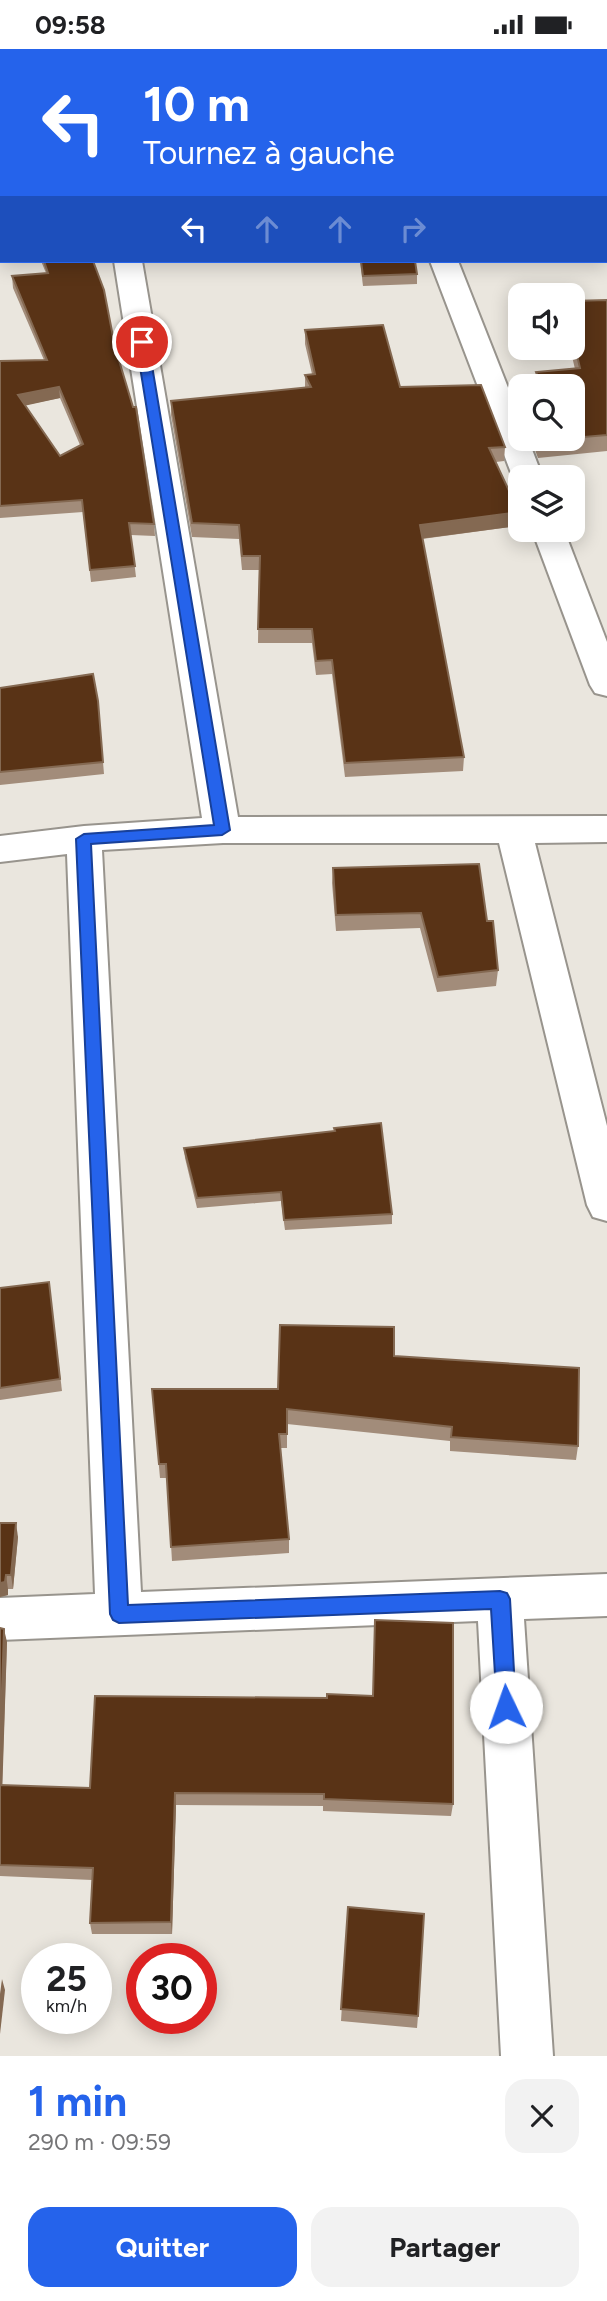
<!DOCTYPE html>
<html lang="fr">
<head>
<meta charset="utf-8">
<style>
  body { margin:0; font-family:Figtree,sans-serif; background:#f2f2f2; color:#202124; height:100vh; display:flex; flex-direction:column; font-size:26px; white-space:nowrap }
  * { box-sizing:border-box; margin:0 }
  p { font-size:23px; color:#757577 }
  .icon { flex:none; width:38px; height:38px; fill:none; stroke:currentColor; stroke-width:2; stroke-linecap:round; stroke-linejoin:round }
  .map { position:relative; height:2007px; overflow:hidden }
  .details { display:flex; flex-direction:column; background:#fff; flex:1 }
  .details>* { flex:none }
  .guide { position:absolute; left:0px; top:0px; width:607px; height:214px; box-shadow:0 4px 18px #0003; background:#2563eb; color:#fff; overflow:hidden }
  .controls { position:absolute; left:508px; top:234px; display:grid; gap:14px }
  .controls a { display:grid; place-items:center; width:77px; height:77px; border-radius:14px; background:#fff; box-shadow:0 4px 18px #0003; font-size:35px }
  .speed { position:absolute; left:21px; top:1894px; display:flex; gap:14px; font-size:35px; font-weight:700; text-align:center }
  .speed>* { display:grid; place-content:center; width:91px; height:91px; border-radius:50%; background:#fff; box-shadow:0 4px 18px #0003; line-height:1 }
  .speed small { font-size:18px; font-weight:400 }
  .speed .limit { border:10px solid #d22; background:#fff; color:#111 }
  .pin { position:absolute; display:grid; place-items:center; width:60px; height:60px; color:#fff; margin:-30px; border:4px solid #fff; border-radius:50%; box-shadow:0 2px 7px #0007 }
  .me { position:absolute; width:77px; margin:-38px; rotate:357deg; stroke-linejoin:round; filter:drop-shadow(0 0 5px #0008) }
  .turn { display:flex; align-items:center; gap:24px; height:147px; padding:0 28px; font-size:32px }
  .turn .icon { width:91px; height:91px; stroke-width:2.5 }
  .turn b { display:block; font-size:49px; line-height:60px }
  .lanes { display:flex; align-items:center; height:66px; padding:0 28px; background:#0003; justify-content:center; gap:35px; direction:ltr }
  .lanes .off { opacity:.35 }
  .round { display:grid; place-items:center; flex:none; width:74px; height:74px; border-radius:21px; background:#f2f2f2 }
  .overview { display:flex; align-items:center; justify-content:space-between; height:119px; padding:0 28px }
  h1 { font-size:42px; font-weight:700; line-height:52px; color:#2563eb }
  .button { display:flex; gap:14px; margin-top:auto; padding:14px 28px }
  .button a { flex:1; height:80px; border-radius:21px; background:#2563eb; color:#fff; font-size:28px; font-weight:700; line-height:80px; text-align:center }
  .button a+a { background:#f2f2f2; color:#202124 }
  .status { display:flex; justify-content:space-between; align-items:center; height:49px; padding:0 35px; background:#fff; direction:ltr }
  .status svg { height:19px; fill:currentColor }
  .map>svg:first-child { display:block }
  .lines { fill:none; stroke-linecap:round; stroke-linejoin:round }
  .minor-casing { stroke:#98948d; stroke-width:4 }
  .tertiary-casing { stroke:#98948d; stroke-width:4 }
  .minor { fill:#fff; fill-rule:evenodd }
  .tertiary { fill:#fff; fill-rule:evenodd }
  .wall { fill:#a28c7a; fill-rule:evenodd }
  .shaded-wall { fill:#846952 }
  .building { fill:#593316; stroke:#846952; stroke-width:2; fill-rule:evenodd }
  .route { fill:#2563eb; stroke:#184099; stroke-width:2 }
</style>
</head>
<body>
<div class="status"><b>09:58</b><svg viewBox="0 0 49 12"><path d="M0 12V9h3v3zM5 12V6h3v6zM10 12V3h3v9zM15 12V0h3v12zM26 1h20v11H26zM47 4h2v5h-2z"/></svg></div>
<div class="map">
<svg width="607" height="2007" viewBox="0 0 607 2007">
  <rect width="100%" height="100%" fill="#eae6de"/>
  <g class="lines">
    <defs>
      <g id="minor">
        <rect x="54" y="0" width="24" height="2"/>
        <polygon points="357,0 381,0 382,2 357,2"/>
        <polygon points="606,28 607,28 607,44 606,43"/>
        <rect x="0" y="102" width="2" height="16"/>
        <rect x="606" y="184" width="1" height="16"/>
        <polygon points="114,212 142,212 238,768 607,767 607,793 535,794 607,1077 607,1172 593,1168 587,1156 499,794 223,794 102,801 141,1543 607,1525 607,1567 524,1570 553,2007 501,2007 478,1572 0,1591 0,1549 95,1545 67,805 0,813 0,787 84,777 202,769"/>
        <polygon points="430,212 458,212 520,369 520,390 528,390 543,429 520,429 520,436 513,429"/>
        <polygon points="532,481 564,481 607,593 607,647 595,644 590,636"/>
      </g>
      <g id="tertiary">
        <polygon points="607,0 607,14 606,14 606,2 597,2"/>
        <rect x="0" y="190" width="2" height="16"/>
      </g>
    </defs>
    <use href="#minor" class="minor-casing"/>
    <use href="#tertiary" class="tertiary-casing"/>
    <use href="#minor" class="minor"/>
    <use href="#tertiary" class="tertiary"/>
  </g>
  <g class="wall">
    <polygon points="0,0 2,2 2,47 0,47"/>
    <path d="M41,212h52l22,86 39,177 1,12 -24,-1 5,42 -45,5 -8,-70 -83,6v-157l44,-1 -31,-72 -1,-12 34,-3zM60,349l20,47 -20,11 -35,-51z"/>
    <polygon points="360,212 415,212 417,225 417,235 363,237"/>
    <polygon points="607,251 607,402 538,409 531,390 572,390 572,338 520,338 520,361 515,350 516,333 535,333 536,323 575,320 570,299 572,299 572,252"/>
    <polygon points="305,281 400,338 505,398 504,412 496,413 519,463 518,477 422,490 464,708 463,722 345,728 332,625 316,626 312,594 258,594 259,521 242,521 239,490 192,488 171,366 171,352 305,339 305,326 312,325 305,295"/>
    <polygon points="0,639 98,652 104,725 0,736"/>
    <polygon points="333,819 487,872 498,921 496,937 437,943 420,879 336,882 332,834"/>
    <polygon points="184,1099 392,1165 392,1175 285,1181 281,1152 197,1159 185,1109"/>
    <polygon points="49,1233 62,1342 0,1351 0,1239"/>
    <polygon points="394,1307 578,1397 576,1411 450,1402 450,1392 287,1375 287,1399 280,1399 289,1490 289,1504 172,1512 167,1429 160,1429 152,1340 278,1340"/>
    <polygon points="0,1474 18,1488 13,1540 8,1540 8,1546 0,1548"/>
    <polygon points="0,1579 7,1593 2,1736 90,1739 95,1647 453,1755 451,1767 323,1762 323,1757 176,1756 172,1885 92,1885 90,1874 92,1831 0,1827"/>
    <polygon points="348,1858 418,1967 417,1979 341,1972"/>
  </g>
  <g class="shaded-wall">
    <polygon points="456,0 490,0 478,2 456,2"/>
    <polygon points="59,338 60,349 19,358 18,346"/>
    <polygon points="519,463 518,477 419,490 420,476"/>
    <polygon points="16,1474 18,1488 13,1540 11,1526"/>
    <polygon points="6,1526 8,1540 8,1546 0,1548 0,1534"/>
    <polygon points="4,1580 7,1593 2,1748 0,1740 0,1702"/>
    <polygon points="175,1744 176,1756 172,1885 171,1873"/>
    <polygon points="2,1930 5,1941 0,1985 0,1945"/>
  </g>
  <g class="building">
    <polygon points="0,0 40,0 41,2 2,2 2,37 0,37"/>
    <polygon points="101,0 259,0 260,2 101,2"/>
    <path d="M44,212h49l11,29 11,57 18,60h3l18,117 -25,-1 6,43 -45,4 -8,-70 -82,6v-145l47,-1 -35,-84 36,-3zM59,338l24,57 -23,12 -42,-61z"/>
    <polygon points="361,212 415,212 417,225 363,227"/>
    <polygon points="607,251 607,386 572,389 572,338 520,338 520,342 516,333 540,333 536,323 580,319 572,285 572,252"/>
    <polygon points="383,276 400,338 481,336 505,398 489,399 519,463 420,476 464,708 345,714 332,611 316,612 312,580 258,580 260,507 242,507 239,476 192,474 171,352 311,338 305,326 315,325 305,281"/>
    <polygon points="539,390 562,390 539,392"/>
    <polygon points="93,625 98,652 103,713 0,723 0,639"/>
    <polygon points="479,815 487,872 493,872 498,921 438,928 421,864 336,866 333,819"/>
    <polygon points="381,1074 392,1165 284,1171 281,1143 197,1149 184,1099 335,1082 334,1079"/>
    <polygon points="49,1233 60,1330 0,1339 0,1239"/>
    <polygon points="280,1276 394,1278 394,1307 579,1319 578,1397 451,1388 452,1378 287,1360 287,1385 279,1385 289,1490 171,1498 166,1415 159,1415 152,1340 278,1340"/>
    <polygon points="0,1474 16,1474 11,1526 6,1526 5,1533 0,1534"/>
    <polygon points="375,1571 453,1574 453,1755 324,1750 324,1745 175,1744 171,1873 90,1874 93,1819 0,1816 0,1736 90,1739 95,1647 327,1649 327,1645 373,1647"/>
    <polygon points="0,1579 4,1580 0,1702"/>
    <polygon points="348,1858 424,1865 418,1967 341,1960"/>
  </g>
  <polygon class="route" points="142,290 148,293 230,781 222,786 91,795 128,1556 500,1542 507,1544 510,1550 516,1658 513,1664 506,1667 500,1664 497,1658 491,1560 119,1574 113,1571 110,1565 76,790 84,785 214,776 136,293"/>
</svg>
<div class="controls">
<a><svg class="icon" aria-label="sound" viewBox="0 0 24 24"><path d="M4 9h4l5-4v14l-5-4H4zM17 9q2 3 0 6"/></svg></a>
<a><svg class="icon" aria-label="search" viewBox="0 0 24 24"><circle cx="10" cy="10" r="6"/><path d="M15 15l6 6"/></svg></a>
<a><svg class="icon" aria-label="layers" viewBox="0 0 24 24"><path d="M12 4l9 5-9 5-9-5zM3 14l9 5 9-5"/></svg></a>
</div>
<div class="speed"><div>25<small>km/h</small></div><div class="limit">30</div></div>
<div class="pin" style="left:142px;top:293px;background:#d93025"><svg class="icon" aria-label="arrive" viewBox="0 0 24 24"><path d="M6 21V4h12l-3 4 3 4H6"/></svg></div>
<svg class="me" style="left:506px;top:1658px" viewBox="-20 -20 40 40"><circle r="19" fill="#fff"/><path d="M0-13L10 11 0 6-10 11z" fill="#2563eb"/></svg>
<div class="guide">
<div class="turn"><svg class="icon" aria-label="left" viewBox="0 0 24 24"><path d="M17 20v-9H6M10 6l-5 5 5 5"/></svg><div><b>10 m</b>Tournez à gauche</div></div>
<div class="lanes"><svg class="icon" aria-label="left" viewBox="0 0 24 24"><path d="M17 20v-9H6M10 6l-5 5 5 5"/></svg><svg class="icon off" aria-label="ahead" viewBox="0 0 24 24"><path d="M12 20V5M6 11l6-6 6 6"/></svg><svg class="icon off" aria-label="ahead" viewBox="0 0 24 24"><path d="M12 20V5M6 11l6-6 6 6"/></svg><svg class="icon off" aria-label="right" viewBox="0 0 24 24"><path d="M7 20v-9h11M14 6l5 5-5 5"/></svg></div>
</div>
</div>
<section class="details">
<div class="overview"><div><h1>1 min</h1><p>290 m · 09:59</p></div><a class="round"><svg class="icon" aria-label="close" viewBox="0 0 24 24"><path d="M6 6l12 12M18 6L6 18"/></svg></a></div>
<div class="button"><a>Quitter</a><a>Partager</a></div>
</section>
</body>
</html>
